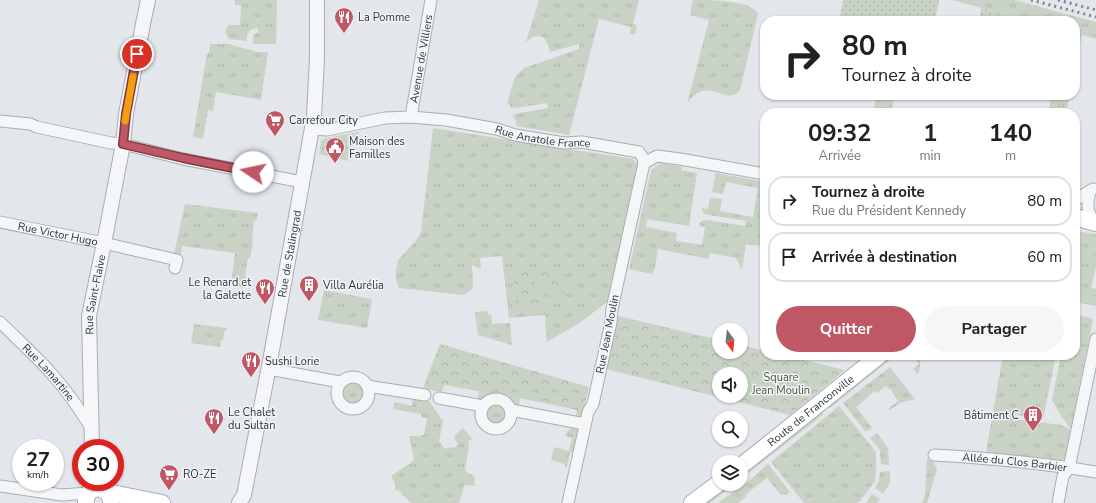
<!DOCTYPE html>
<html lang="fr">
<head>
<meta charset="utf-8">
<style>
  body { margin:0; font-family:"Nunito Sans",sans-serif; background:#f6f6f6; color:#202124; height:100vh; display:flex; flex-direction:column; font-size:15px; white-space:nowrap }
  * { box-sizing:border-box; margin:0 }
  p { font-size:13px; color:#757577 }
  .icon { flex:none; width:22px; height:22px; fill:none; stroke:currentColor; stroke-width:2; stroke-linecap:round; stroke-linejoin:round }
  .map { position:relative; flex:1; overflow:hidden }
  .panel { position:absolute; left:760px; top:108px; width:320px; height:252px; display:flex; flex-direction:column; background:#fff; border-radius:16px; box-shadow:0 1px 3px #0004 }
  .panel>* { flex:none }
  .hud { position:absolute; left:760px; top:16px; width:320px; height:84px; border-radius:16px; box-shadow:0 1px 3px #0004; background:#fff; color:#202124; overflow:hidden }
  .needle { width:26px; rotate:165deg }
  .buttons { position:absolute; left:712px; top:323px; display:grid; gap:8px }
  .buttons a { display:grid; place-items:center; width:36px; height:36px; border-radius:50%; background:#fff; box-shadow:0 1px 3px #0004; font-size:20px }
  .speed { position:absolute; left:12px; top:439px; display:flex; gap:8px; font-size:20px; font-weight:700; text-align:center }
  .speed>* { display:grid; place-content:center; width:52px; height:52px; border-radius:50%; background:#fff; box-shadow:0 1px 3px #0004; line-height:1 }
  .speed small { font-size:10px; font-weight:400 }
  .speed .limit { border:6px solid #d22; background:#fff; color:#111 }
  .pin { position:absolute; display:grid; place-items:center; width:34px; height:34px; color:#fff; margin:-17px; border:2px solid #fff; border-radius:50%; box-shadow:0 1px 4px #0007 }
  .me { position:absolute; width:44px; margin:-22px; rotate:281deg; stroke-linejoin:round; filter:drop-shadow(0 0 3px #0008) }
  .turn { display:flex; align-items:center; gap:14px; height:84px; padding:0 16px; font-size:18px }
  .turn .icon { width:52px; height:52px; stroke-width:2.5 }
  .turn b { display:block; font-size:28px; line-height:34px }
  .eta { display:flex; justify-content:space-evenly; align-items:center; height:68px; text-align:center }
  .eta b { font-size:24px; font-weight:700; line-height:28px }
  .primary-button { display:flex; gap:8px; margin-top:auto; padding:8px 16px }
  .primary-button a { flex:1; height:46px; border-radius:24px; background:#c05765; color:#fff; font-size:16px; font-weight:700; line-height:46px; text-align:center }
  .primary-button a+a { background:#f6f6f6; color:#202124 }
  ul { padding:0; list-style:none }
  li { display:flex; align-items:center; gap:12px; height:50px; margin:0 8px 6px; padding:0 8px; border:2px solid #e0e0e0; border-radius:16px }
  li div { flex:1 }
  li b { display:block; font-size:15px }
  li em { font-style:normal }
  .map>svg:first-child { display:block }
  .grass { fill:url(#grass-tufts) }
  .park { fill:url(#park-crowns); fill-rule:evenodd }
  .garden { fill:url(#garden-dots) }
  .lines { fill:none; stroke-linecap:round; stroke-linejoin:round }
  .minor-casing { stroke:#a9adb4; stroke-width:13 }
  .tertiary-casing { stroke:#a9adb4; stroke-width:16 }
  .secondary-casing { stroke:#a9adb4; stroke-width:18 }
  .minor { stroke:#f5f6f8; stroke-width:11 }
  .tertiary { stroke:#f5f6f8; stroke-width:14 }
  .secondary { stroke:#fff; stroke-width:16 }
  .rail { stroke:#7e8592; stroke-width:3; stroke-dasharray:2 4; stroke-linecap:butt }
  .route-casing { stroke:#7d3942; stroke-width:10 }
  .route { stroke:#c05765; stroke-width:7 }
  .slow { stroke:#f59e0b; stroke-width:7 }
  .labels { text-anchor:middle; stroke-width:3; stroke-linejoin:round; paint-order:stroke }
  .poi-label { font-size:11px; fill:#2d3440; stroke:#f3f4f7; text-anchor:start }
  .street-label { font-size:11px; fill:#2d3440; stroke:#f3f4f7 }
  .park-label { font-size:11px; fill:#415a3c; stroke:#f3f4f7 }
</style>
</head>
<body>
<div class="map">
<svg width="1096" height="503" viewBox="0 0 1096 503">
  <defs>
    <pattern id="grass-tufts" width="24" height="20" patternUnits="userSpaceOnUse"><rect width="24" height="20" fill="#c8d3c5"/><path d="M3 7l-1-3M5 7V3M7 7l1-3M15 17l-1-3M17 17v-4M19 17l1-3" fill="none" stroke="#acb6aa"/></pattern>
    <pattern id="park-crowns" width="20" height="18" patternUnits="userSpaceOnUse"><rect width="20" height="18" fill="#c8d3c5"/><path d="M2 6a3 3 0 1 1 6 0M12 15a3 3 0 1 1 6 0" fill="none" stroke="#acb6aa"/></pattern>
    <pattern id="garden-dots" width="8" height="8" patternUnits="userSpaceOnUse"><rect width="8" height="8" fill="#c8d3c5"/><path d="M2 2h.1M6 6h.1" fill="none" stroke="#acb6aa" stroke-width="1.8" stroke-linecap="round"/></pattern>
  </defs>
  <rect width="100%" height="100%" fill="#e3e6ea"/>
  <g class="grass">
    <polygon points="235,0 277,0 276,44 253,44 253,37 255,33 258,33 258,28 250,30 247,35 247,41 229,39 226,34 226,28 229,25 240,25 241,5 235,5"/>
    <path d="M539,0h100l-6,24 4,1 -2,9h-5l1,-7 -32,-8 -30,116 -53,-9v-7h-2v-2h-2l3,-3 33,-6 -1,-5 -32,5 -4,-1 -3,-4v-3l7,-23 9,-9 55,-19v-5l-29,8c-1,-6 -4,-17 -13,-16 -4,0 -8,4 -11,6z"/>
    <path d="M693,0c17,0 59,0 65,14l-18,76c-15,18 -32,-17 -53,14l22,-84 -19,-5z"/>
    <polygon points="952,0 1014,0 1096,22 1096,39 1082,35 1075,67 1075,21 1031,21"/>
    <polygon points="210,44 228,44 258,52 268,52 261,100 216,92 213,111 208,110 203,139 193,137 207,53 209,53"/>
    <polygon points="877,95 894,95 891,113 873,113"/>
    <polygon points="1044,95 1070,95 1066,113 1048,113 1051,98"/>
    <polygon points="433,128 633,159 638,165 608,301 581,322 547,342 545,322 546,321 545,315 509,318 502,256 480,258 481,269 472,265 473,288 464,295 399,288 396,280 396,271 398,260 415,242 421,233"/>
    <polygon points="661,163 682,167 681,170 697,173 689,226 647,219 646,227 677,233 676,241 702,245 705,227 700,226 699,223 702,221 707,220 745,226 746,221 704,214 701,208 708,209 710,198 722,199 720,211 753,217 758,188 726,182 723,194 712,192 716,173 765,182 765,247 746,244 742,270 736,258 710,253 709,259 658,249 655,268 652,274 629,269 651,170"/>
    <polygon points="185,204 258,213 256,221 254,221 252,241 253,242 250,258 248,258 245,277 247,278 245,288 231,286 235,253 182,246 181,255 174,254"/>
    <polygon points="1075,231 1096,234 1096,266 1091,288 1096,289 1096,306 1075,302"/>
    <polygon points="324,290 372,299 367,328 318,320"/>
    <polygon points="488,311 488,315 491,315 492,324 510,323 512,345 478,335 475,312"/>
    <path d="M1075,314l18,5 -22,110c-8,-9 -13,-19 -19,-29l9,-45h14z"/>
    <polygon points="194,324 227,328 227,330 225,330 223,340 221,340 220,347 191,343"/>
    <polygon points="912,355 921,355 919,373 917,374 913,369 919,364"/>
    <polygon points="1003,355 1056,355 1043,419 1016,415 1015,419 1061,425 1066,427 1071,431 1065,458 1061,461 986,452"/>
    <polygon points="887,358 891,359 830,408 828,406"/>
    <polygon points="890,367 915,399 900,403 890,410 889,408 898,401 890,389 889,389 886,386 877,393 875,391 856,407 872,428 869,430 865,431 843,403"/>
    <circle cx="353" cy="393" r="12"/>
    <polygon points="413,396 426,397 443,421 439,441 444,448 456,447 458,444 454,438 455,435 463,428 472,439 468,441 469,447 465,470 467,473 471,474 475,478 474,483 476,486 464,485 462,495 459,503 411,503 401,493 402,492 395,490 395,483 391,476 412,462 414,459 409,436 421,436 421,435 424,435 427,418 421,417 421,414 393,409 394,402 412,406"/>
    <circle cx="496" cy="413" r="10"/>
    <polygon points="839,406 876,452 876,469 875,481 861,500 857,503 804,503 771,462"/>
    <polygon points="821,411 824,414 741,479 741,474"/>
    <polygon points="570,428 578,429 579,431 574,452 570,452 567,467 565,467 565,464 551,460 554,447 569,451 572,438 566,436 567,431 568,432"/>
    <polygon points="877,433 888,448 889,465 886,465 881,464 880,450 870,438"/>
    <polygon points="927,458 933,461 937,469 927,503 922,503 925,496"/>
    <polygon points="768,464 790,492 786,495 784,494 781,495 767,478 745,495 746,497 738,503 718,503 750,480"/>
    <polygon points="890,471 890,483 883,494 875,488 879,481 880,472"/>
    <polygon points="729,484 735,484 710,503 705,503"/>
    <polygon points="872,494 880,499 877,503 866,503"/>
  </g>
  <g class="park">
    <polygon points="359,132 357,138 353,137 348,161 319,154 321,141 326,138"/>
    <polygon points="524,266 551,306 517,309 513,267"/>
    <polygon points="562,270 564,292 549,294 535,273"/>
    <path d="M618,316l101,24v12h22v-7l24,6v4h18l62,15 -55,45 -184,-46zM719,374h22v22h-22z"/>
    <path d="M440,344l149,43 -7,31 -6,-1 1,-7 -57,-12 -1,8 -7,-1c-7,-10 -19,-13 -28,-5l-6,-1 1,-8 -35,-6 -2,7 -19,-4z"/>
  </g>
  <g class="garden">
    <polygon points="843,0 939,0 935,21 839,21"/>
    <polygon points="981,8 1031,21 979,21"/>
  </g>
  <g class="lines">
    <defs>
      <g id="minor">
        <path id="s1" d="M411,117l20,-117"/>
        <polyline points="0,121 30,124 37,127 111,143 123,144 183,159 302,182"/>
        <path id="s2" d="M312,129l15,1 58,-12 26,-1 35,3 51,9 18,6 49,8 18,-1 57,10 4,6 1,5 -32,146 -1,13 -18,82 -5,8 -20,91"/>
        <polyline points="644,163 657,156 680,159 765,174"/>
        <path d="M1090,191c-3,14 -4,21 6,32"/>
        <polyline points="1075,200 1093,189"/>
        <path id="s3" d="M0,222l104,21 73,17 -2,8"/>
        <path id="s4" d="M0,322c17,17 35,33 51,51 15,17 28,35 40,55"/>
        <polyline points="269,369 340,382"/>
        <circle cx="353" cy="393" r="16"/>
        <polyline points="367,386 425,395"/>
        <polyline points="439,398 483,406"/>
        <circle cx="496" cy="414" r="15"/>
        <polyline points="511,410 585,424"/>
        <path id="s5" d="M934,455c54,3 108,8 162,17"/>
        <polyline points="0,486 62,495 88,493"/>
        <polyline points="1058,503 1063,476 1069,468 1096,339"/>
      </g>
      <g id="tertiary">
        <path id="s6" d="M92,448l-3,-132 15,-73 19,-99 3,-30 17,-90 5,-24"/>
        <path id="s7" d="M239,503l5,-8 26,-134 44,-244 3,-59v-58"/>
      </g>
      <g id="secondary">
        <polyline points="1075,217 1096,223"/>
        <path id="s8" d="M741,466l139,-111"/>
        <polyline points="107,492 162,503"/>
        <path d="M86,503c-1,-18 23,-20 25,-1"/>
        <polyline points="692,503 719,483"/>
      </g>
    </defs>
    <use href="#minor" class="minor-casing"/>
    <use href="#tertiary" class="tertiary-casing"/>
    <use href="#secondary" class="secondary-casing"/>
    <use href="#minor" class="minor"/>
    <use href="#tertiary" class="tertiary"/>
    <use href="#secondary" class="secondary"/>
    <g class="rail">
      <polyline points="1031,0 1096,17"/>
      <polyline points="1058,0 1096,10"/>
    </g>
  </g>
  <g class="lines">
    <defs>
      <polyline id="route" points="137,54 126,114 123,144 183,158 253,172"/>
    </defs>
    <use href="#route" class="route-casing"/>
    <use href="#route" class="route"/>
    <polyline class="slow" points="125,121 133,76"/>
  </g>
  <defs>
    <symbol id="restaurant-pin" viewBox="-11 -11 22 30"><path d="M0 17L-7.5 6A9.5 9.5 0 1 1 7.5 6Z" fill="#c05765" stroke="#f3f4f7"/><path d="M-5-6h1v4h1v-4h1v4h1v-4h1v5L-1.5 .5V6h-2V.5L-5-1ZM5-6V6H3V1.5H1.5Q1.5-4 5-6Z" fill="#fff"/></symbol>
    <symbol id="supermarket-pin" viewBox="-11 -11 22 30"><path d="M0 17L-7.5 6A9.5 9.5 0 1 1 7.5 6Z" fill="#c05765" stroke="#f3f4f7"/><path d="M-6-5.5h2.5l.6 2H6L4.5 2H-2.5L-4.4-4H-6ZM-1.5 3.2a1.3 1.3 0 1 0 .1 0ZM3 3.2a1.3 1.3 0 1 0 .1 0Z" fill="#fff"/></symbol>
    <symbol id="civic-pin" viewBox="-11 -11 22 30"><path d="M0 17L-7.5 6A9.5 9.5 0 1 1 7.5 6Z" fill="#c05765" stroke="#f3f4f7"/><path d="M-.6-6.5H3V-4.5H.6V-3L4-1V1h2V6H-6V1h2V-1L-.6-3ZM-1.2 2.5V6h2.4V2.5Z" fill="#fff"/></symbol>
    <symbol id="building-pin" viewBox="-11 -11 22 30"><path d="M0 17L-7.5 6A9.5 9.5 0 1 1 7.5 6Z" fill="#c05765" stroke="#f3f4f7"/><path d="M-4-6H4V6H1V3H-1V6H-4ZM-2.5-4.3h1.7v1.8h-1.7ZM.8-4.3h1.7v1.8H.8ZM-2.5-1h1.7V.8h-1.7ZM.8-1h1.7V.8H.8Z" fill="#fff"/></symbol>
  </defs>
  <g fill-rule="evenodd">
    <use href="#restaurant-pin" x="333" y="6" width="22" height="30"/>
    <use href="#supermarket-pin" x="264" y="109" width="22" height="30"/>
    <use href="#civic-pin" x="324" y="136" width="22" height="30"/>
    <use href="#building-pin" x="298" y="274" width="22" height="30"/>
    <use href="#restaurant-pin" x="254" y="277" width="22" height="30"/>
    <use href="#restaurant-pin" x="240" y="350" width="22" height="30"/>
    <use href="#building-pin" x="1022" y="404" width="22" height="30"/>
    <use href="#restaurant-pin" x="203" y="407" width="22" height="30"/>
    <use href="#supermarket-pin" x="158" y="463" width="22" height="30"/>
  </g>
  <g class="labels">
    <g class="poi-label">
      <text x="358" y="21">La Pomme</text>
      <text x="289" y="124">Carrefour City</text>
      <text x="349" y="145">Maison des<tspan x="349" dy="13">Familles</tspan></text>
      <text x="251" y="286" text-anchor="end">Le Renard et<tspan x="251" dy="13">la Galette</tspan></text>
      <text x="323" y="289">Villa Aurélia</text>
      <text x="265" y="365">Sushi Lorie</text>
      <text x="228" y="416">Le Chalet<tspan x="228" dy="13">du Sultan</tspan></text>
      <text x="1019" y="419" text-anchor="end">Bâtiment C</text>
      <text x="183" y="478">RO-ZE</text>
    </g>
    <g class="street-label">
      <text dy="4" stroke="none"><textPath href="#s1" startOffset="59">Avenue de Villiers</textPath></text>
      <text dy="4" stroke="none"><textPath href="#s2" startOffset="234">Rue Anatole France</textPath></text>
      <text dy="4" stroke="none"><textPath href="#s3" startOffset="59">Rue Victor Hugo</textPath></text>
      <text dy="4" stroke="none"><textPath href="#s7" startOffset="255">Rue de Stalingrad</textPath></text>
      <text dy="4" stroke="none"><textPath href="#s6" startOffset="154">Rue Saint-Flaive</textPath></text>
      <text transform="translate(607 334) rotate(-79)" y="4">Rue Jean Moulin</text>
      <text dy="4" stroke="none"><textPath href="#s4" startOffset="70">Rue Lamartine</textPath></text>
      <text dy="4" stroke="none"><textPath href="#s8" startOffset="89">Route de Franconville</textPath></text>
      <text dy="4" stroke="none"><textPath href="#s5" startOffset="81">Allée du Clos Barbier</textPath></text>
    </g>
    <g class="park-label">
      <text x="781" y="381">Square<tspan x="781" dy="13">Jean Moulin</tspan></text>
    </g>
  </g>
</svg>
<div class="buttons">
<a><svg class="needle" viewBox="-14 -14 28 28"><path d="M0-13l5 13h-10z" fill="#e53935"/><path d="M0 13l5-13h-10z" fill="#757577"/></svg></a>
<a><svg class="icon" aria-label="sound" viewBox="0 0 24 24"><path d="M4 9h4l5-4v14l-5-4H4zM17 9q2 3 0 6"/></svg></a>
<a><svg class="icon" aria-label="search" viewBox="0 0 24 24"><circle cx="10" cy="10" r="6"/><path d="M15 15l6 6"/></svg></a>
<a><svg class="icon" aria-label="layers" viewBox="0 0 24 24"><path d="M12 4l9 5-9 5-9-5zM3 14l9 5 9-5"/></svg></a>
</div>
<div class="speed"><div>27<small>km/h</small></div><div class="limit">30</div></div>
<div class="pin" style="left:137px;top:54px;background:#d93025"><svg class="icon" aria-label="arrive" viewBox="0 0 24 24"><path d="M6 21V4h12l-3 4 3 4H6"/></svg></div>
<svg class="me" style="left:253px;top:172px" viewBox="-20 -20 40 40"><circle r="19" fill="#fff"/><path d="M0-13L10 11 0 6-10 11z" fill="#c05765"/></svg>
<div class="hud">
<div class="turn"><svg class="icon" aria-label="right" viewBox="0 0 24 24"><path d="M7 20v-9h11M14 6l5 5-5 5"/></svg><div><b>80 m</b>Tournez à droite</div></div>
</div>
<section class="panel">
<div class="eta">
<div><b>09:32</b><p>Arrivée</p></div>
<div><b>1</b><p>min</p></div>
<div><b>140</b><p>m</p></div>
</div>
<ul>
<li><svg class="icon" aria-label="right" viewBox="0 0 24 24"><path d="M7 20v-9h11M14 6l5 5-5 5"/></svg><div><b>Tournez à droite</b><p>Rue du Président Kennedy</p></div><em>80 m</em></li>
<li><svg class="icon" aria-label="arrive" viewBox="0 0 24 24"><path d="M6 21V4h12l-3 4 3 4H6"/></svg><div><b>Arrivée à destination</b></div><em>60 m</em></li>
</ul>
<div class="primary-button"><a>Quitter</a><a>Partager</a></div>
</section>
</div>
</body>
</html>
